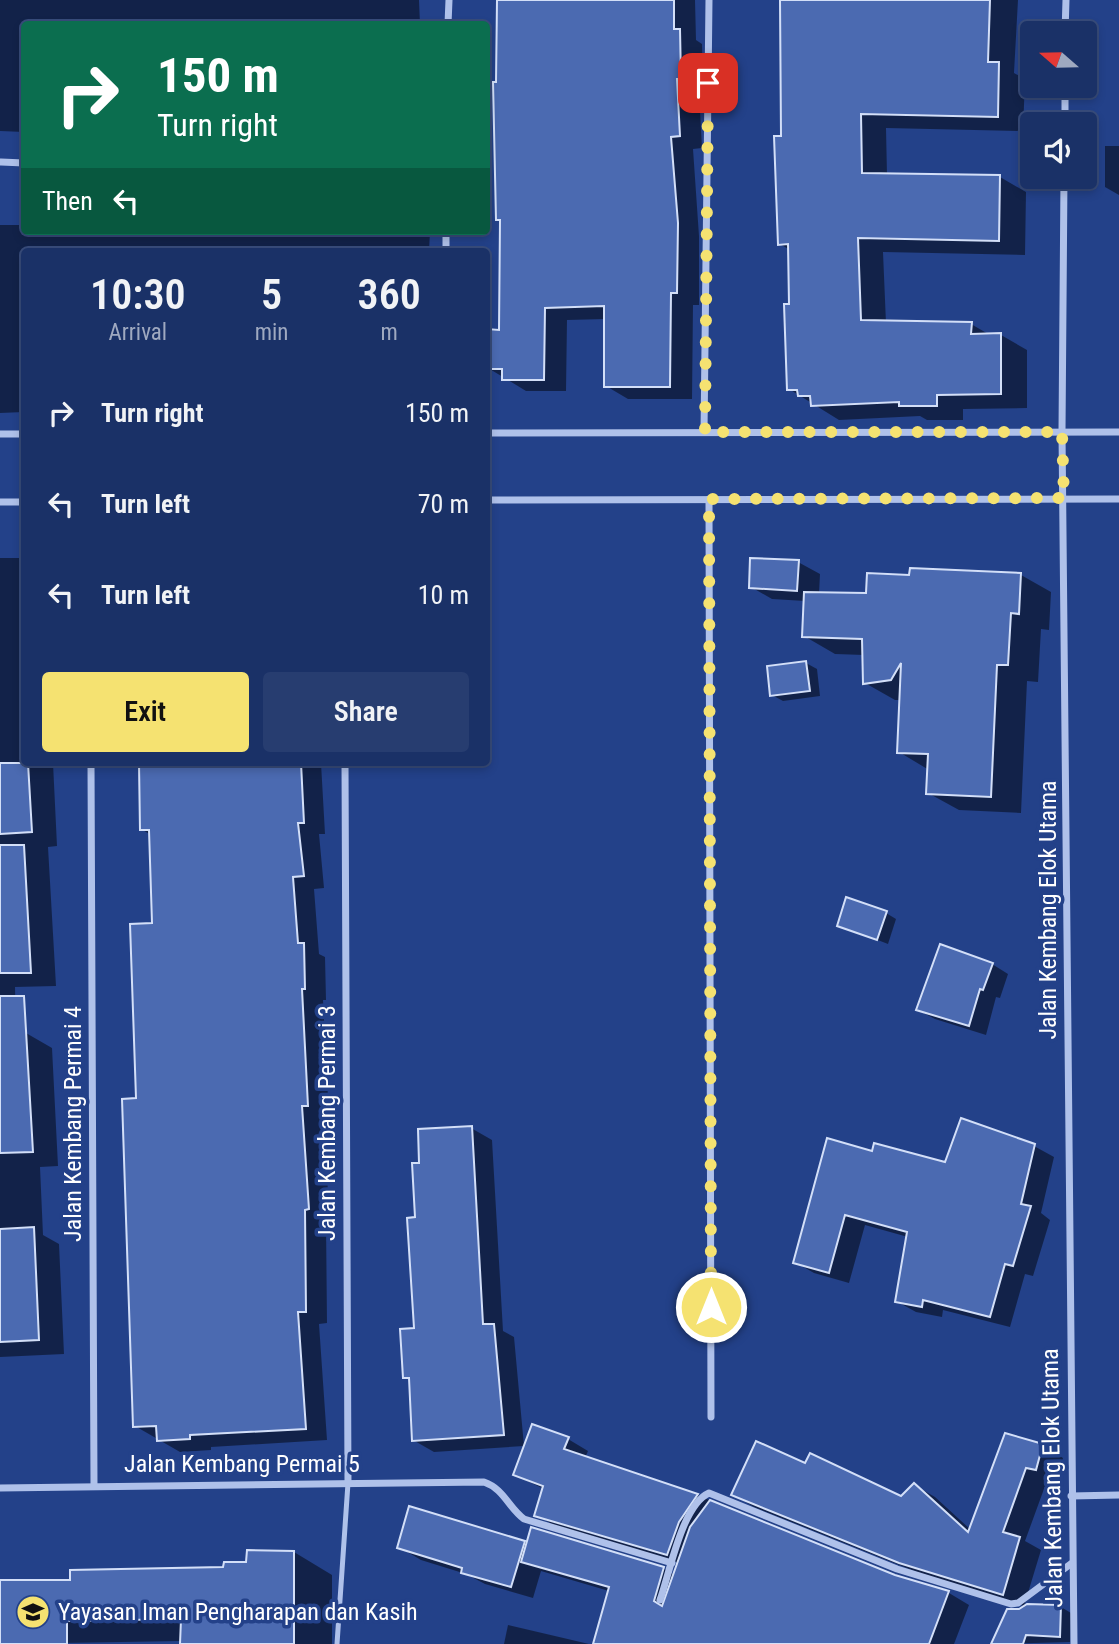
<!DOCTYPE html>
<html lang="en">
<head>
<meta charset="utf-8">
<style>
  body { margin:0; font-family:"Roboto Condensed",sans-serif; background:#273d70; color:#f1f3f6; height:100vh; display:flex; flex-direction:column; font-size:26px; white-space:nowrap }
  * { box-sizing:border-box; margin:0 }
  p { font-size:23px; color:#9fa9c0 }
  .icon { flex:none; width:38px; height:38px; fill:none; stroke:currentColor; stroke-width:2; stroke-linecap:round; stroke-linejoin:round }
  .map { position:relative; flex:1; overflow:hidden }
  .drawer { position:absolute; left:21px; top:248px; width:469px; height:518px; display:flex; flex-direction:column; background:#1a3167; border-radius:7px; box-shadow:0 4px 10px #0003,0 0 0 2px #384c7b }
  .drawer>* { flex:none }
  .top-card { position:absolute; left:21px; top:21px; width:469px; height:214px; border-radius:7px; box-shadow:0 4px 10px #0003,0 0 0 2px #384c7b; background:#0b6e4f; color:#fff; overflow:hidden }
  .needle { width:46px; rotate:290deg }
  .fabs { position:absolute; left:1020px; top:21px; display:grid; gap:14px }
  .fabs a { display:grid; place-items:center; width:77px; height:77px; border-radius:7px; background:#1a3167; box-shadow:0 4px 10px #0003,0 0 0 2px #384c7b; font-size:35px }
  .pin { position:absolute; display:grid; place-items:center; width:60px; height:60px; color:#fff; margin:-30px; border-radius:14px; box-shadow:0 4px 10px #0006 }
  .me { position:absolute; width:77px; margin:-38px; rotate:0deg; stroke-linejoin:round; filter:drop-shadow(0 0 5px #0008) }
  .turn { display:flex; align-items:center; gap:24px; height:147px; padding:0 21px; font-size:32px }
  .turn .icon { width:91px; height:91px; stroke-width:2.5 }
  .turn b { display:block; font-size:49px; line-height:60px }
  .then { display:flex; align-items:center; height:66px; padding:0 21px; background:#0003; gap:14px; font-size:26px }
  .eta { display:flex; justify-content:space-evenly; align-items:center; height:119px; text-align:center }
  .eta b { font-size:42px; font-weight:600; line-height:49px }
  .primary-button { display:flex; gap:14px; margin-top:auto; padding:14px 21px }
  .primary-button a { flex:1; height:80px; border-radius:7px; background:#f5e271; color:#111; font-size:28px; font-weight:600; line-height:80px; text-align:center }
  .primary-button a+a { background:#273d70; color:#f1f3f6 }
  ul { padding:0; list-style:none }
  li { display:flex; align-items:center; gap:21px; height:91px; padding:0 21px }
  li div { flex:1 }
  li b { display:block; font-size:26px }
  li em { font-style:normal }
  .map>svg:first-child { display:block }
  .shadow { fill:#0007 }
  .building { fill:#4b6ab1; stroke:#d3dff8; stroke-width:2 }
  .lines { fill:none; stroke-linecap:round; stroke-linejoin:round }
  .lane { stroke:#afc1ea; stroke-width:5 }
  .street { stroke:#afc1ea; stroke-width:7 }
  .route { stroke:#f5e271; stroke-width:12; stroke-dasharray:0 21.6 }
  .labels { text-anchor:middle; stroke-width:7; stroke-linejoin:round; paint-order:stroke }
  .street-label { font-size:24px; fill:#fff; stroke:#234189 }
  .poi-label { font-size:24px; fill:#fff; stroke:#234189; text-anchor:start }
</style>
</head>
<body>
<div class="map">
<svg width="1119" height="1644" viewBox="0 0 1119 1644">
  <rect width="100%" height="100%" fill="#234189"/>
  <g class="shadow">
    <polygon points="0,0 419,0 420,24 24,24 24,132 0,131"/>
    <polygon points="498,0 695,0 696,40 702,44 703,91 699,91 702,148 693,149 699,236 699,305 693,305 692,399 628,399 606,386 606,319 567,320 566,391 526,391 488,368 501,332 502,222 498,219"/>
    <polygon points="781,0 1018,0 1014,73 1025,79 1023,131 886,128 887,175 1000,177 1026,192 1025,255 883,252 886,323 971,324 990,335 1001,335 1027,350 1027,408 963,409 963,420 927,420 920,416 839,420 789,389 790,250 780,244"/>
    <polygon points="1105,146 1119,146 1119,195 1105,187"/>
    <polygon points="0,225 24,225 24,231 430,231 429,252 24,252 24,412 0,413"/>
    <polygon points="0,558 24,558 24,763 53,763 57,846 48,847 56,986 15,987 16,1034 26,1033 52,1048 58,1166 40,1167 43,1235 59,1244 64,1354 0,1357"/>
    <polygon points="798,562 820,574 819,594 867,595 911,577 1021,575 1051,592 1049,630 1041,629 1038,682 1027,681 1021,813 959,810 928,793 929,770 899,752 902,700 895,700 865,683 864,655 835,654 804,636 805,601 772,599 751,587"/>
    <polygon points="806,663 817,669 820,696 783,701 772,695"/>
    <polygon points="139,763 321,763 325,834 319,834 324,888 314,889 319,954 325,957 326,1000 323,1000 329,1117 323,1117 330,1221 326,1221 327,1323 319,1324 327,1440 211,1447 211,1450 180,1452 135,1426 138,1100 154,924 151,835 141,829"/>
    <polygon points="886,913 896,919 888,944 839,925"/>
    <polygon points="992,964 1008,974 1000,998 996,997 986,1035 935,1019 918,1010"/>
    <polygon points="471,1128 492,1140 503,1331 514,1337 524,1446 434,1452 413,1440 411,1381 405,1377 415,1330 421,1164"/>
    <polygon points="1034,1146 1054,1157 1041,1213 1050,1220 1033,1276 1025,1274 1010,1327 943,1310 942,1317 916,1312 896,1301 908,1237 865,1225 849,1283 814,1273 795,1262 873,1153 946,1164"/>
    <polygon points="1006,1436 1043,1446 1063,1458 1057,1481 1048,1478 1025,1541 1041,1550 1024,1606 922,1574 754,1507 734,1495 806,1465 902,1498 914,1485 935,1497 971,1530"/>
    <polygon points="568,1439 588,1451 585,1458 697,1495 894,1576 949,1593 969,1605 954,1644 595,1644 609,1591 541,1571 533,1598 485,1584 466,1574 421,1560 399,1547 524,1542 663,1568 676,1576 680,1563 557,1527 537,1515 544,1489 515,1475"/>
    <polygon points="294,1552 332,1575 332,1644 182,1644 182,1641 0,1644 0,1582 72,1582 225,1569"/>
    <polygon points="1061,1607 1071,1613 1070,1642 993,1644"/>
    <polygon points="508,1625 589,1644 504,1644"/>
  </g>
  <g class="building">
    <polygon points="497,0 674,0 674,29 680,29 681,79 677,79 680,136 671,137 678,223 677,293 671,293 670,387 604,387 604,306 545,308 544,380 502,380 502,369 486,369 487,329 499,330 500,220 496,220 493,82 496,82"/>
    <polygon points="780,0 990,0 988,62 999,62 998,117 861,114 862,173 1000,175 999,241 858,238 861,320 972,322 971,334 1001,333 1001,394 937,395 937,406 899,406 899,402 811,406 810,396 798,396 797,390 787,390 784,304 789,304 788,244 778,245 774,136 781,136"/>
    <polygon points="750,558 799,560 797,591 749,588"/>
    <polygon points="910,568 1021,573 1019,614 1011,613 1008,665 997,665 991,797 926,794 928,754 897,753 901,663 891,680 863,684 862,639 802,637 804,592 866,593 867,573 909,575"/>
    <polygon points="806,661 810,691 770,696 767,666"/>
    <polygon points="0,763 28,763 32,832 0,834"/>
    <polygon points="139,763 301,763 304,823 298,823 304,876 293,877 298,943 304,943 305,989 302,989 308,1106 302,1106 309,1209 305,1210 306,1312 298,1312 306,1429 190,1435 190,1439 157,1441 156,1426 133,1427 122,1099 136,1098 130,924 152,923 149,830 140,830"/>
    <polygon points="0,845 24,845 31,973 0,973"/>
    <polygon points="846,897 887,911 877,940 837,926"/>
    <polygon points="940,944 993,963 983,990 980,989 969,1026 916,1010"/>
    <polygon points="0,996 24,996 33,1152 0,1153"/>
    <polygon points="961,1118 1035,1144 1021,1204 1031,1206 1013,1266 1005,1264 990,1317 923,1300 922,1307 895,1302 907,1232 845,1215 829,1273 793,1263 827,1138 872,1151 874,1143 945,1162"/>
    <polygon points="472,1126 483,1324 494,1324 504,1435 412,1441 409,1378 403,1378 400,1329 414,1328 407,1218 415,1217 412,1163 419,1163 418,1129"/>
    <polygon points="34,1227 39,1340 0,1342 0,1229"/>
    <polygon points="532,1424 569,1437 564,1449 698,1494 679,1522 667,1555 534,1516 543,1486 513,1475"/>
    <polygon points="1005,1433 1043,1444 1036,1470 1026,1468 1003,1532 1020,1537 1003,1595 899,1563 731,1495 756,1441 805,1463 810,1453 901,1496 914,1483 968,1532"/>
    <polygon points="710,1500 895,1575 949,1591 929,1644 593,1644 609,1587 521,1562 531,1527 664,1567 654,1601 662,1606 690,1527"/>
    <polygon points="409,1506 525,1541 511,1587 461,1573 462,1568 397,1548"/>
    <polygon points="247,1550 294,1551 294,1644 180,1644 181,1619 67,1621 67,1644 0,1644 0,1580 70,1580 70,1570 223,1567 224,1562 246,1562"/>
    <polygon points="1027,1604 1061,1605 1060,1637 1026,1635 1023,1644 991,1644 1007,1609 1019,1609"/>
  </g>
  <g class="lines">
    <polyline class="lane" points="337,1644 348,1483"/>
    <g class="street">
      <polyline points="448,24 449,0"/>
      <polyline points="1065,33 1066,0"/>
      <polyline points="1065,124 1065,86"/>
      <polyline points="1,162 24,163"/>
      <polyline points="1064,177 1062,432 1074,1644"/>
      <polyline points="446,252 446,231"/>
      <polyline points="704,432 709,0"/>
      <polyline points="486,433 1119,432"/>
      <polyline points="0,434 24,434"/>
      <polyline points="709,499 711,1417"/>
      <polyline points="486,500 1119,499"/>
      <polyline points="0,502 24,502"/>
      <polyline points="91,763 94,1485"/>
      <polyline points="345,763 348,1483"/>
      <path d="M0,1488l484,-6c20,7 24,25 40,37l148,44"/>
      <polyline points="1071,1496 1119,1495"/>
      <path d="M660,1600c10,-28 22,-95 49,-107l188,76 114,35 7,-1 54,-40"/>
    </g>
  </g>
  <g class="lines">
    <polyline class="route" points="708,83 705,432 1062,432 1064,498 709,499 711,1307"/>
  </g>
  <defs>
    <symbol id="school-disc" viewBox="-11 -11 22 22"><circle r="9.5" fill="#f5e271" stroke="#234189"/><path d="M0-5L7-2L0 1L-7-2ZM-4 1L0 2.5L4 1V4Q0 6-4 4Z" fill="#111"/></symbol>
  </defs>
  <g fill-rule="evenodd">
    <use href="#school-disc" x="14" y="1593" width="38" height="38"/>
  </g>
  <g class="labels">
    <g class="street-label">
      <text transform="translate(1048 910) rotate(-90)" y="8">Jalan Kembang Elok Utama</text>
      <text transform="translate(327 1123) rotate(-90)" y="8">Jalan Kembang Permai 3</text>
      <text transform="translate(73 1124) rotate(-90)" y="8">Jalan Kembang Permai 4</text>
      <text x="242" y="1472">Jalan Kembang Permai 5</text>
      <text transform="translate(1052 1478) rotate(-91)" y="8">Jalan Kembang Elok Utama</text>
    </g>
    <g class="poi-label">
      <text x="58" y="1620">Yayasan Iman Pengharapan dan Kasih</text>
    </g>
  </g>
</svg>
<div class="fabs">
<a><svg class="needle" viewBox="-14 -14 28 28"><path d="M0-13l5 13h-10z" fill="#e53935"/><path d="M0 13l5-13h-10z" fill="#9fa9c0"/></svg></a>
<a><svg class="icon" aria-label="sound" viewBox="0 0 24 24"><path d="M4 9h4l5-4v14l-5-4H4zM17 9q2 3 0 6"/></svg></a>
</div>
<div class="pin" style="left:708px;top:83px;background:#d93025"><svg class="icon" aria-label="arrive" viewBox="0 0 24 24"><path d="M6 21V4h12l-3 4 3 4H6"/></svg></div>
<svg class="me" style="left:711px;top:1307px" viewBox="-20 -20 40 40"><circle r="17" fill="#f5e271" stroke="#fff" stroke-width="3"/><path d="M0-11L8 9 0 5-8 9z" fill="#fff"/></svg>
<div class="top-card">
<div class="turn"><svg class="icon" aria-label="right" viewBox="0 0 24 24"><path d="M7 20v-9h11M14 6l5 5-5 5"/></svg><div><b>150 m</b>Turn right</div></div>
<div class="then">Then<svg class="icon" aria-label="left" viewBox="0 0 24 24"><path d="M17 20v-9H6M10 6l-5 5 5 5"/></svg></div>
</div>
<section class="drawer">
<div class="eta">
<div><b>10:30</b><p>Arrival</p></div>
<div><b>5</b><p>min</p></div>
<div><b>360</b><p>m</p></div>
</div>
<ul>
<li><svg class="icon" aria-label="right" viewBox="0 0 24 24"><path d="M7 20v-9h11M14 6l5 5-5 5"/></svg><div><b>Turn right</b></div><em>150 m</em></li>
<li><svg class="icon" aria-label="left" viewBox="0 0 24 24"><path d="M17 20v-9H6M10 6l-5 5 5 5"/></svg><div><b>Turn left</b></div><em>70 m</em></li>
<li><svg class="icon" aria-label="left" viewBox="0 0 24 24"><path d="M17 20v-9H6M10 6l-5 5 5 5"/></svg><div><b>Turn left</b></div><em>10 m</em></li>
</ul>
<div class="primary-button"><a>Exit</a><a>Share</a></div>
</section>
</div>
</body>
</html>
